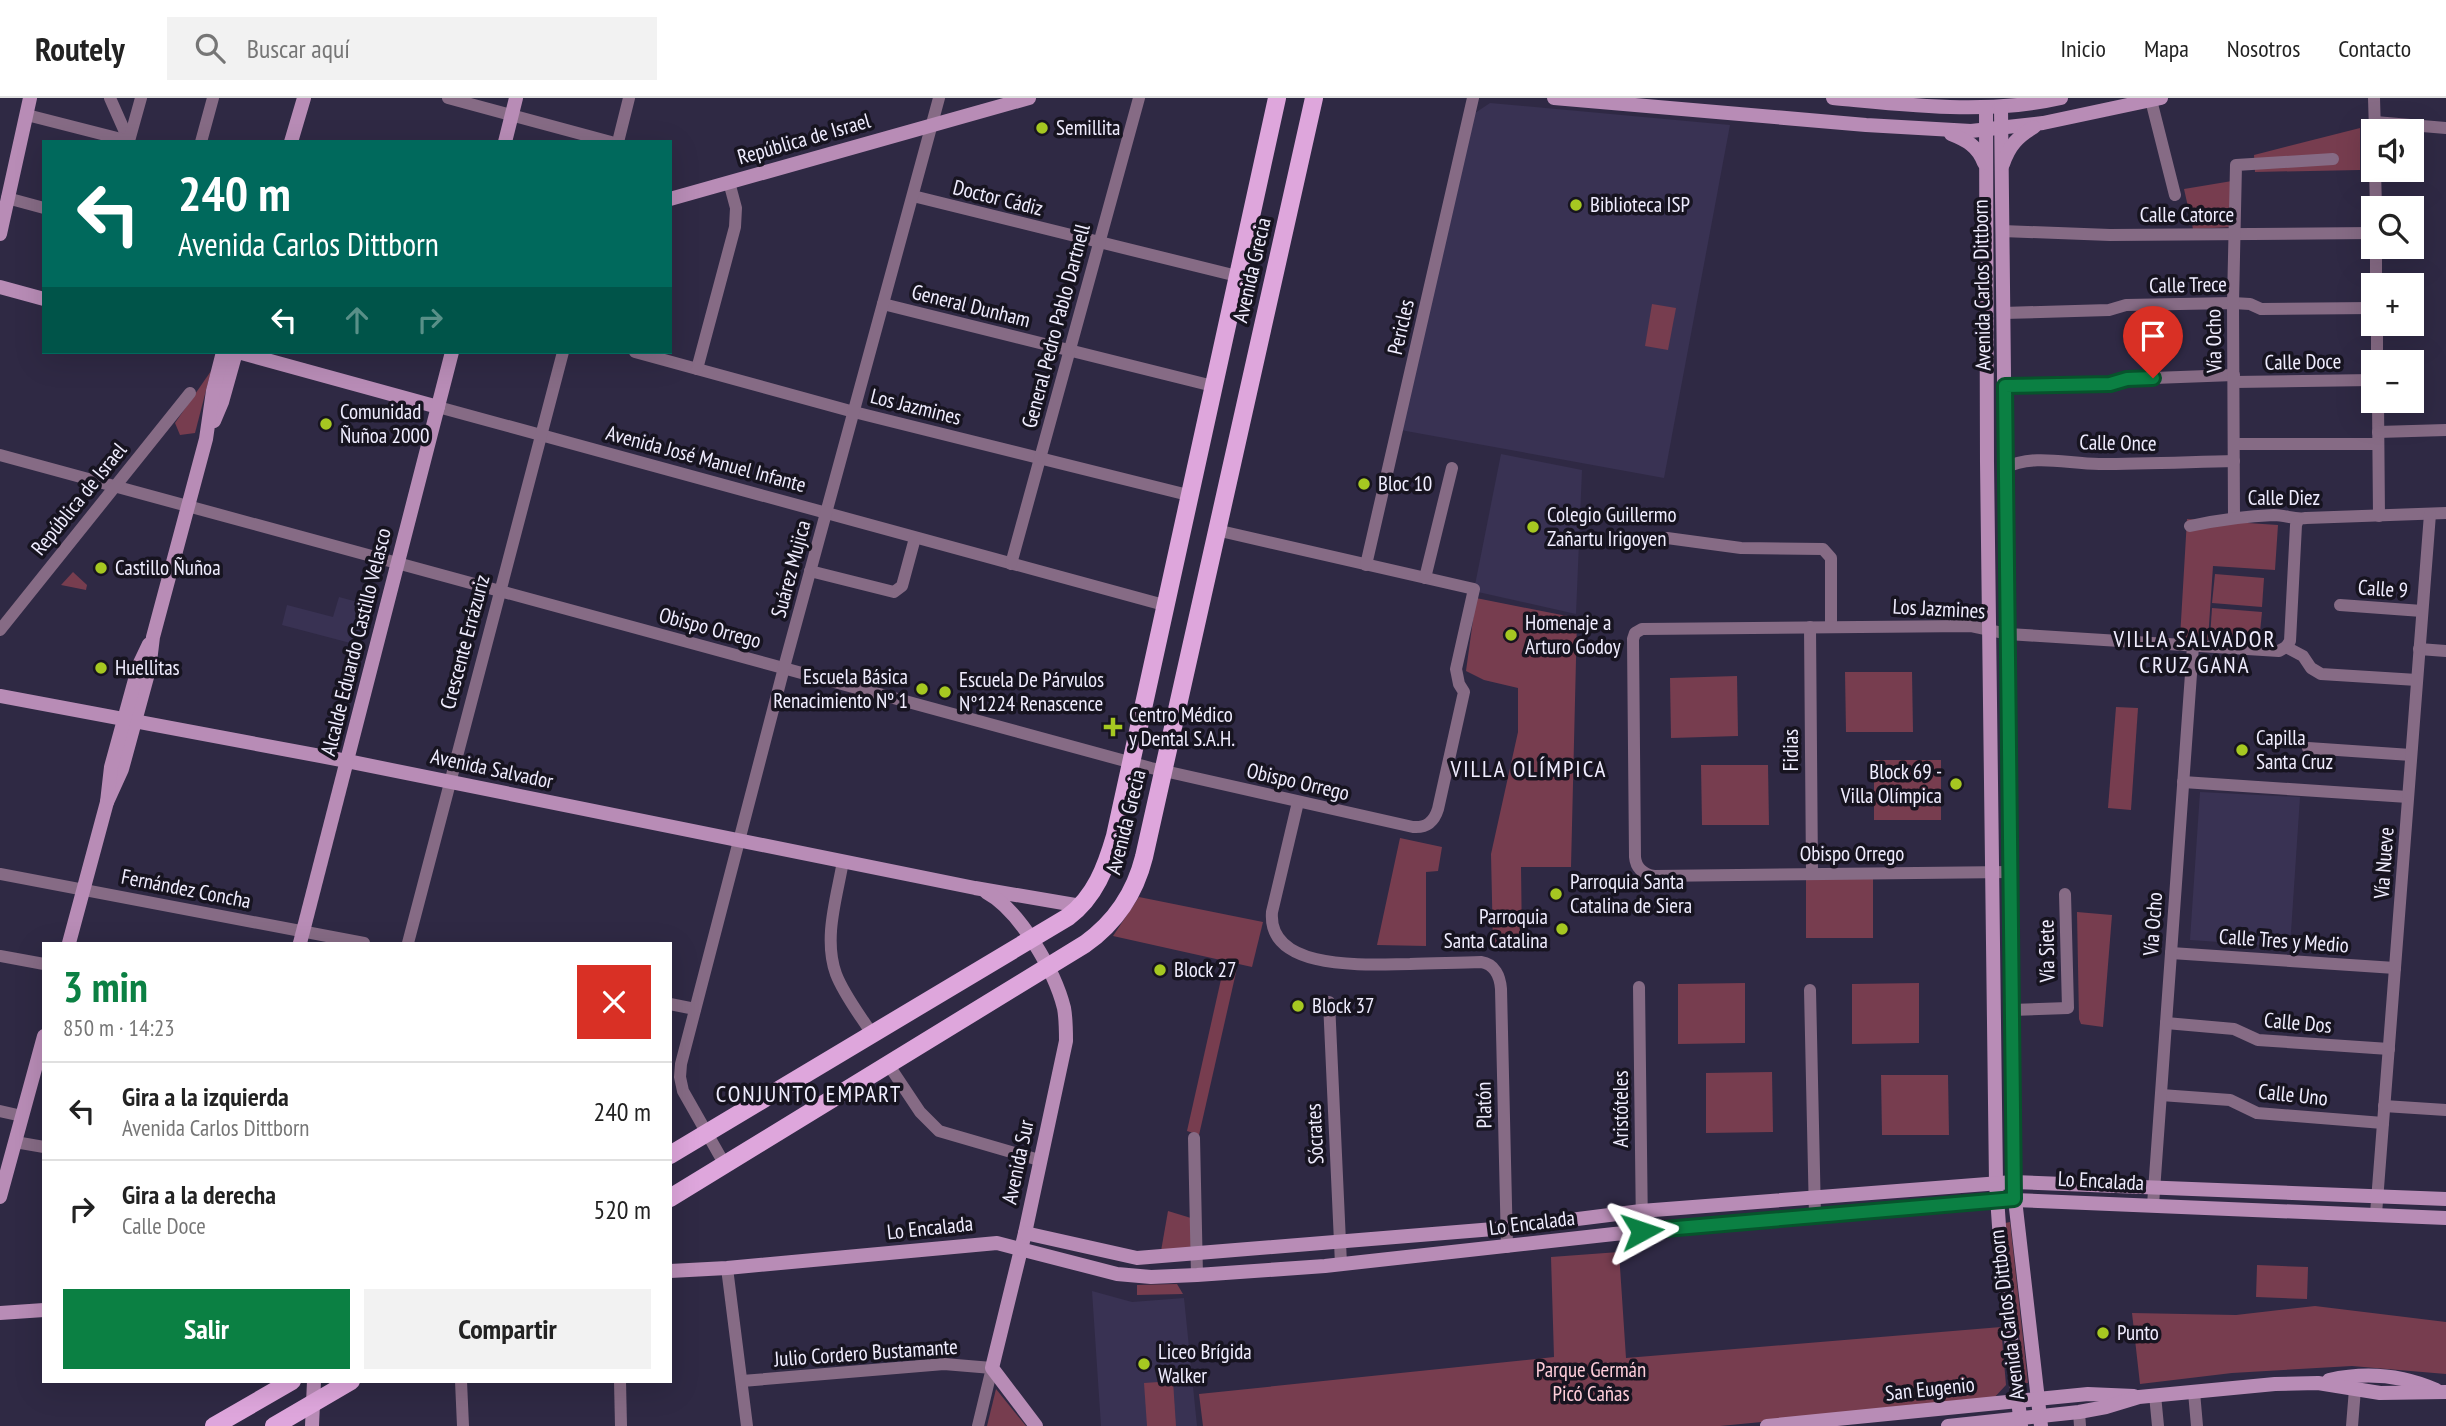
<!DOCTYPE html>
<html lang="es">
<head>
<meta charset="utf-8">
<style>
  body { margin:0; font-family:"PT Sans Narrow",sans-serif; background:#f2f2f2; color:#222; height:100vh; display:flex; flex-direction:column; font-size:26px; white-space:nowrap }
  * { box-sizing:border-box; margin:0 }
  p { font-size:23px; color:#767676 }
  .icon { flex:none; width:38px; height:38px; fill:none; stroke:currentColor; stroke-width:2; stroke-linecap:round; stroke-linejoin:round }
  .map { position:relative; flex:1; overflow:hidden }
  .drawer { position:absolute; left:42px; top:844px; width:630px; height:441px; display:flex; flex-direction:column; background:#fff; border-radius:0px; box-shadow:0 7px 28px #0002 }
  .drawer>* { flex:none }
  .banner { position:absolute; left:42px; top:42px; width:630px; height:214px; border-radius:0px; box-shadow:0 7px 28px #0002; background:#00695c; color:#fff; overflow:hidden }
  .fabs { position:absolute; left:2361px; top:21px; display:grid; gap:14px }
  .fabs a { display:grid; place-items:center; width:63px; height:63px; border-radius:0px; background:#fff; box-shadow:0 7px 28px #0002; font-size:35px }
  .pin { position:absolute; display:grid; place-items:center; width:60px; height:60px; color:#fff; margin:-72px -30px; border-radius:50% 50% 50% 0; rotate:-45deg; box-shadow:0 0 7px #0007 }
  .pin .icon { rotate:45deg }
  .me { position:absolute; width:77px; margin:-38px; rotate:85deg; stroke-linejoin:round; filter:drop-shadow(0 0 5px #0008) }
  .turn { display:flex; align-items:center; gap:24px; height:147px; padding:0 21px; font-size:32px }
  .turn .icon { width:91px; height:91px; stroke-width:2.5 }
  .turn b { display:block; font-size:49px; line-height:60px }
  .lanes { display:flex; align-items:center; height:66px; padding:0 21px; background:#0003; justify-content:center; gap:35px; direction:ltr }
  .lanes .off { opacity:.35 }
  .round { display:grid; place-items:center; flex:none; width:74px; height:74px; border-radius:0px; background:#f2f2f2 }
  .overview { display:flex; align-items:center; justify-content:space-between; height:119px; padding:0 21px }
  h1 { font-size:42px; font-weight:600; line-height:52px; color:#0b8043 }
  .primary-button { display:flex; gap:14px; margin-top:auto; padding:14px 21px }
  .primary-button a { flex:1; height:80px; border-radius:0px; background:#0b8043; color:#fff; font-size:28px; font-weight:600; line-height:80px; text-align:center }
  .primary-button a+a { background:#f2f2f2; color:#222 }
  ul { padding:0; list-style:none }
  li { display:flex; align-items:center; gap:21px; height:98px; padding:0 21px; border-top:2px solid #e0e0e0 }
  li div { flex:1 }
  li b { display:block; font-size:26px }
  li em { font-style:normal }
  header { display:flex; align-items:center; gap:42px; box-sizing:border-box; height:98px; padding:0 35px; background:#fff; border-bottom:2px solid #e0e0e0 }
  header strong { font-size:33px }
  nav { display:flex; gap:38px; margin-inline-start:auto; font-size:24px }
  .search { width:490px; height:63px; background:#f2f2f2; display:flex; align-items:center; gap:18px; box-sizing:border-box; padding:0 24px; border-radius:0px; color:#767676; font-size:26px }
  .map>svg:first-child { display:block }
  .built { fill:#393253 }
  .green { fill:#773d4f }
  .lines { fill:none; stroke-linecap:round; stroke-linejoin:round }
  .street { stroke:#866b85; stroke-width:12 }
  .secondary { stroke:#b88cb6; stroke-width:14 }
  .primary { stroke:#dea6dc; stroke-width:18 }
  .route-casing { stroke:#07532c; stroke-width:18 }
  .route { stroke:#0b8043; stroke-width:12 }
  .poi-dot { fill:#a6c821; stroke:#171420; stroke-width:2.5 }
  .labels { text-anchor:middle; stroke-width:7; stroke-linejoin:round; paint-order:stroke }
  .poi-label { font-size:21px; fill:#f0edff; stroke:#171420; text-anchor:start }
  .street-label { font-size:21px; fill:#f0edff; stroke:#171420 }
  .park-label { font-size:21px; fill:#fecdd9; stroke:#171420 }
  .neighbourhood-label { font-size:23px; letter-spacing:2px; fill:#f0edff; stroke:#171420 }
</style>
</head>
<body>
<header>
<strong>Routely</strong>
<div class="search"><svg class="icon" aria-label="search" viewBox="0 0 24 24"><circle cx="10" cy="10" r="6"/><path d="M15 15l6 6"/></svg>Buscar aquí</div>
<nav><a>Inicio</a><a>Mapa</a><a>Nosotros</a><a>Contacto</a></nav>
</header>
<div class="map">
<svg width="2446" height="1328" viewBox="0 0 2446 1328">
  <rect width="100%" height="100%" fill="#2f2944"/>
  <g class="built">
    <polygon points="1490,5 1730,27 1664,380 1395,331 1466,21"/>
    <polygon points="1501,356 1582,372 1576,516 1478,494 1475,487"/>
    <polygon points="339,499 369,507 358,547 282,527 287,507 333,519"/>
    <polygon points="2200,694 2300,699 2290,849 2190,842"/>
    <polygon points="1092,1193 1132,1204 1184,1200 1197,1328 1101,1328"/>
  </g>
  <g class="green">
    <polygon points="2360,30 2360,72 2255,74 2254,57"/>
    <polygon points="2232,83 2232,129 2193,131 2184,91"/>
    <polygon points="1652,206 1676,210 1668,252 1645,248"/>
    <polygon points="211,273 195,335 180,337 175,325"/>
    <polygon points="2187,421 2278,427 2275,472 2213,468 2208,542 2180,540"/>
    <polygon points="73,474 87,487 86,492 61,487"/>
    <polygon points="2215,476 2264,480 2262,509 2212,505"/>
    <polygon points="1476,500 1577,520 1571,769 1521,769 1522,846 1493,847 1491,756 1518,634 1518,590 1484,582 1466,573"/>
    <polygon points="2212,510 2262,514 2259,544 2210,540"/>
    <polygon points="1845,574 1912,574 1913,634 1846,634"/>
    <polygon points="1737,578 1738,638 1671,640 1670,580"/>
    <polygon points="2116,609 2138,610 2131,712 2108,710"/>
    <rect x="1874" y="662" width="67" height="60"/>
    <polygon points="1701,667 1768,667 1769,727 1702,727"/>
    <polygon points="1400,740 1442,749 1438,773 1426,774 1426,848 1377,847"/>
    <polygon points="1873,780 1873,840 1806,840 1806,781"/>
    <polygon points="1139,799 1263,824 1252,869 1113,838"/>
    <polygon points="2077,814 2112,817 2103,929 2081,926 2079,921"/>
    <polygon points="1224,868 1237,870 1199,1037 1187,1033"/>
    <polygon points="1745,885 1745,945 1678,946 1678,886"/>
    <polygon points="1919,885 1919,945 1852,946 1852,886"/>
    <polygon points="1772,974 1773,1034 1706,1035 1706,975"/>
    <polygon points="1881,977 1948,977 1949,1037 1882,1037"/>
    <polygon points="1168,1113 1191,1120 1192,1146 1189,1151 1161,1153"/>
    <polygon points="2010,1124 2028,1285 2025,1285 2005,1125"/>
    <polygon points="1619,1154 1626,1260 2001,1229 2006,1287 1992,1302 1720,1328 1203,1328 1199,1296 1554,1259 1551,1159"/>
    <polygon points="2257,1167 2308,1169 2307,1201 2256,1199"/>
    <polygon points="1177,1186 1183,1196 1137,1197 1137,1187"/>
    <polygon points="2315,1208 2446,1224 2446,1276 2352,1268 2232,1275 2140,1286 2132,1215 2236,1217"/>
    <polygon points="1173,1283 1176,1328 1147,1328 1144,1285"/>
    <polygon points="996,1291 1026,1328 987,1328"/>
  </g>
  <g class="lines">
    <g class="street">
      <polyline points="110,0 129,43"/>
      <polyline points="448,0 611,44"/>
      <polyline points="2374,0 2375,33"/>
      <polyline points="2151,2 2175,97"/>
      <polyline points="27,17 129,43 141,0"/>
      <polyline points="2375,24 2446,30"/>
      <polyline points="201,44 213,0"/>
      <polyline points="618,44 629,0"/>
      <polyline points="2375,72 2376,110"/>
      <polyline points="913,98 1237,178"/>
      <polyline points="7,100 44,110"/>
      <polyline points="2002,133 2110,137 2373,135"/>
      <polyline points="2376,149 2376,187"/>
      <polyline points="883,206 1213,288"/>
      <polyline points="2003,215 2109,212 2126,207 2233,205 2250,206 2261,211 2373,210"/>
      <polyline points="2377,226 2377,264"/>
      <polyline points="635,254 854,314 1188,397"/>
      <polyline points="697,271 735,129 736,110 729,84"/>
      <polyline points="2234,284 2373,282"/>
      <polyline points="2005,288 2110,286 2127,281 2234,277"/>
      <polyline points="2378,303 2379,418"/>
      <polyline points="438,309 1164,507"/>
      <polyline points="2378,334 2446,332"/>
      <polyline points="2234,346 2378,346"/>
      <path d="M0,357l1151,313 262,59c13,1 21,-5 25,-18l26,-117 -5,-8 -3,-15 18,-80 -258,-59"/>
      <path d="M2004,370c31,-15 63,-4 95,-4 45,0 90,-2 135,-3"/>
      <polyline points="2234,419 2233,205 2236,67 2333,61"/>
      <path d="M2190,428c28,-6 55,-10 84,-11 12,0 21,5 32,3l140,-5"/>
      <polyline points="1667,440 1741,450 1823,451 1831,460 1831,528"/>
      <polyline points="1011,466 1139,0"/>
      <polyline points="1366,467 1473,0"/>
      <polyline points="810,473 894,494 902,488 915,440"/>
      <polyline points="1425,480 1452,370"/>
      <polyline points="2340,507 2422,513"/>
      <polyline points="1810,529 1812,776"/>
      <polyline points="0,532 190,295"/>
      <polyline points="2286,549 2303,558 2311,570 2321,576 2417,582"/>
      <polyline points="2419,551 2446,553"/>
      <polyline points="2308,650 2411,657"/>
      <polyline points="2183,684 2408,699"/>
      <path d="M1298,704l-26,110c-5,61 100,52 138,52 23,-1 47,-1 71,-2 14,2 19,14 20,27l6,258"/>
      <path d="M843,763c-6,36 -20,77 -7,113 8,21 24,41 36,60"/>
      <path d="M2009,774l-355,4c-11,-2 -18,-8 -19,-19l-2,-218 2,-6 7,-4 328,-3 38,8 271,17 7,-4 4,-6 6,-116 2,-5"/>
      <polyline points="0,776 364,845"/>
      <polyline points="408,845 563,254"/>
      <polyline points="2171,855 2395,870"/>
      <polyline points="0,858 44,866"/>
      <polyline points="1639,889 1642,1133"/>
      <polyline points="1810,892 1815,1118"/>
      <polyline points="1329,904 1341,1166"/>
      <polyline points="670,906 695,911"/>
      <polyline points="2011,912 2068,910 2065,796"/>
      <polyline points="2166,925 2234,931 2258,942 2389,951"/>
      <polyline points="888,966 920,1014 939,1033 1039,1062"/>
      <polyline points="2161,997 2230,1002 2257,1015 2383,1025"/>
      <polyline points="2384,1008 2446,1012"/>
      <polyline points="0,1013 22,1018"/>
      <polyline points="1194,1040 1197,1177"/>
      <polyline points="15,1044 44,1049"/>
      <polyline points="725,1067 683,993 680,979 681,966 786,562 939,0"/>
      <polyline points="2153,1107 2193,548"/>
      <polyline points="2376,1116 2430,416"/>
      <polyline points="727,1170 747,1328"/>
      <polyline points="461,1283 463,1328"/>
      <polyline points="620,1283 621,1328"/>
      <polyline points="742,1283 944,1266 992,1270 978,1328"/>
      <polyline points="2194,1294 2197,1328"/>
      <polyline points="2155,1297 2158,1328"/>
      <polyline points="2079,1314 2080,1328"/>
      <polyline points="2352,1328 2355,1291"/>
    </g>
    <g class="secondary">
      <polyline points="1554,0 1866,27 1971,33 2043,25 2161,0"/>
      <path d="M1833,0c77,7 153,17 228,0"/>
      <polyline points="2001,9 2013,1084 2041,1328"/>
      <polyline points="1986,10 1987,364 1996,1085 2000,1142 2021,1328"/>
      <path d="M1951,36c15,6 27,12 33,29"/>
      <polyline points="291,44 304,0"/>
      <polyline points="505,44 516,0"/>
      <path d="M2003,66c6,-18 15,-28 31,-37"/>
      <polyline points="670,101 1029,0"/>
      <polyline points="0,136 30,0"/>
      <polyline points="0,189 44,201"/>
      <polyline points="238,254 438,309"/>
      <polyline points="214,323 222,304 236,254"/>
      <polyline points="0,598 347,663 975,790 1081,808"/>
      <polyline points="107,704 122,671 149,572 153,539 206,341 213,293 223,254"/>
      <path d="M986,794c34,18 69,80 78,116 2,11 2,22 2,33l-41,192 -33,135 44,58"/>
      <polyline points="69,845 107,704 111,669 139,567 149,546"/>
      <polyline points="300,845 452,254"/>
      <polyline points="0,1099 44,938"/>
      <polyline points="1025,1135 1137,1160 1506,1130 1641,1113 2013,1084 2446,1101"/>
      <polyline points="670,1173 727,1170 997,1145 1117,1176 1151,1179 1197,1177 1325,1168 1614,1136 2014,1102 2446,1120"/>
      <polyline points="0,1215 44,1212"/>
      <path d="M2329,1282c36,-8 73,-5 107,10"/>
      <polyline points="312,1328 314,1283"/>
      <polyline points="1767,1328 2088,1296 2134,1298"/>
      <polyline points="1948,1328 2079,1314 2106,1309 2139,1299 2275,1286 2318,1285 2380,1295 2446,1294"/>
    </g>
    <g class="primary">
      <path d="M670,1057l398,-238c27,-20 38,-50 47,-81l162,-738"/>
      <path d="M670,1100l415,-254c31,-22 50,-51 59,-87l170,-759"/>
      <polyline points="214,1328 292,1283"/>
      <polyline points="274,1328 351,1283"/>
    </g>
  </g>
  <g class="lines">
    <defs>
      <polyline id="route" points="1642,1133 2014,1101 2005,288 2110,286 2127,281 2153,280"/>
    </defs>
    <use href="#route" class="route-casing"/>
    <use href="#route" class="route"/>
  </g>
  <g class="poi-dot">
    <circle cx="1042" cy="30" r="7"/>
    <circle cx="1576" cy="107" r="7"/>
    <circle cx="326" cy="326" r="7"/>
    <circle cx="1364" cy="386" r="7"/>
    <circle cx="1533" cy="429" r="7"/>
    <circle cx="101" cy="470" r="7"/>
    <circle cx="1511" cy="537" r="7"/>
    <circle cx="101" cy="570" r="7"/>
    <circle cx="922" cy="591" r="7"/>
    <circle cx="945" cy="594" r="7"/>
    <path d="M1109.5 618.5h7v7h7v7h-7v7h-7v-7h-7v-7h7z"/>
    <circle cx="2242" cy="652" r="7"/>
    <circle cx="1956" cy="686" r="7"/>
    <circle cx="1556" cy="796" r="7"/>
    <circle cx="1562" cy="831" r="7"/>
    <circle cx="1160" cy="872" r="7"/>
    <circle cx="1298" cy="908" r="7"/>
    <circle cx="2103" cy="1235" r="7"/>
    <circle cx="1144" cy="1266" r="7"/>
  </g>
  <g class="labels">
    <g class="poi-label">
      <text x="1056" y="37">Semillita</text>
      <text x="1590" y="114">Biblioteca ISP</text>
      <text x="340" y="321">Comunidad<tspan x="340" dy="24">Ñuñoa 2000</tspan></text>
      <text x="1378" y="393">Bloc 10</text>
      <text x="1547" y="424">Colegio Guillermo<tspan x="1547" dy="24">Zañartu Irigoyen</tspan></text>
      <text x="115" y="477">Castillo Ñuñoa</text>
      <text x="1525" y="532">Homenaje a<tspan x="1525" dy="24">Arturo Godoy</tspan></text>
      <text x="115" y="577">Huellitas</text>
      <text x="908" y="586" text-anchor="end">Escuela Básica<tspan x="908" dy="24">Renacimiento Nº 1</tspan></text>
      <text x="959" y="589">Escuela De Párvulos<tspan x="959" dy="24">N°1224 Renascence</tspan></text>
      <text x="1129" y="624">Centro Médico<tspan x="1129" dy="24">y Dental S.A.H.</tspan></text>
      <text x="2256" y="647">Capilla<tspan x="2256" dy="24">Santa Cruz</tspan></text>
      <text x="1942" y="681" text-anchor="end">Block 69 -<tspan x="1942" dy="24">Villa Olímpica</tspan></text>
      <text x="1570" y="791">Parroquia Santa<tspan x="1570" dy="24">Catalina de Siera</tspan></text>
      <text x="1548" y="826" text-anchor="end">Parroquia<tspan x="1548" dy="24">Santa Catalina</tspan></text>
      <text x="1174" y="879">Block 27</text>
      <text x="1312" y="915">Block 37</text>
      <text x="2117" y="1242">Punto</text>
      <text x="1158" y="1261">Liceo Brígida<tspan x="1158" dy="24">Walker</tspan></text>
    </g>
    <g class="street-label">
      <text transform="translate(804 41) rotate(-16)" y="7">República de Israel</text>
      <text transform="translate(998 100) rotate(14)" y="7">Doctor Cádiz</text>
      <text x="2187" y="124">Calle Catorce</text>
      <text transform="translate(1252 172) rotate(-77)" y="7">Avenida Grecia</text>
      <text transform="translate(1982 187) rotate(-91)" y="7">Avenida Carlos Dittborn</text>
      <text transform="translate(2188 187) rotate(-1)" y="7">Calle Trece</text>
      <text transform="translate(971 208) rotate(14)" y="7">General Dunham</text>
      <text transform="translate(1056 228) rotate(-75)" y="7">General Pedro Pablo Dartnell</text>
      <text transform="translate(1401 229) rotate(-77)" y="7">Pericles</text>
      <text transform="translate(2214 243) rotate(-91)" y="7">Vía Ocho</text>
      <text transform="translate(2303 264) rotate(-1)" y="7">Calle Doce</text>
      <text transform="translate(916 309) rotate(14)" y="7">Los Jazmines</text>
      <text transform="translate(2118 345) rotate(1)" y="7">Calle Once</text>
      <text transform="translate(706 361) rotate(15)" y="7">Avenida José Manuel Infante</text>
      <text x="2284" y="407">Calle Diez</text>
      <text transform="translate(79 401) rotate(-51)" y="7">República de Israel</text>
      <text transform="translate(791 471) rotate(-75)" y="7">Suárez Mujica</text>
      <text transform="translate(2383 491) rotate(4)" y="7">Calle 9</text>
      <text transform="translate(1939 511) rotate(3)" y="7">Los Jazmines</text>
      <text transform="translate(710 530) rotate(15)" y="7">Obispo Orrego</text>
      <text transform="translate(356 544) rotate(-76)" y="7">Alcalde Eduardo Castillo Velasco</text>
      <text transform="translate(465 544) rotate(-75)" y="7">Crescente Errázuriz</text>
      <text transform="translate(1791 652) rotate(-90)" y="7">Fidias</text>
      <text transform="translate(492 671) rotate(12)" y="7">Avenida Salvador</text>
      <text transform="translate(1298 684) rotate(13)" y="7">Obispo Orrego</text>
      <text transform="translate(1126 724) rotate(-76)" y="7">Avenida Grecia</text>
      <text x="1852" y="763">Obispo Orrego</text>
      <text transform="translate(2384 765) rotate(-86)" y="7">Vía Nueve</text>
      <text transform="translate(186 791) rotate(11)" y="7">Fernández Concha</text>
      <text transform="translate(2153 826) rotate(-86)" y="7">Vía Ocho</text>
      <text transform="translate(2284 843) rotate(4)" y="7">Calle Tres y Medio</text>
      <text transform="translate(2047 853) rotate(-91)" y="7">Vía Siete</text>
      <text transform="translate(2298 925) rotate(5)" y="7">Calle Dos</text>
      <text transform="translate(2293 997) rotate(6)" y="7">Calle Uno</text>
      <text transform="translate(1484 1007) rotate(-91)" y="7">Platón</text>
      <text transform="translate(1621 1011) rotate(-90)" y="7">Aristóteles</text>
      <text transform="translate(1315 1036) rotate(-93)" y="7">Sócrates</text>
      <text transform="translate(1018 1064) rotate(-78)" y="7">Avenida Sur</text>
      <text transform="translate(2101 1083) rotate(3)" y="7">Lo Encalada</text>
      <text transform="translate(1532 1125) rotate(-7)" y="7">Lo Encalada</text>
      <text transform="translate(930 1130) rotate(-6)" y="7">Lo Encalada</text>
      <text transform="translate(2007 1217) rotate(-97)" y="7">Avenida Carlos Dittborn</text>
      <text transform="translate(866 1255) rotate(-4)" y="7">Julio Cordero Bustamante</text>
      <text transform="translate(1930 1291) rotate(-6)" y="7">San Eugenio</text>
    </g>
    <g class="park-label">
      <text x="1591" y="1279">Parque Germán<tspan x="1591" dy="24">Picó Cañas</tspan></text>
    </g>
    <g class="neighbourhood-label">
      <text x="2195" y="549">VILLA SALVADOR<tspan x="2195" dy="26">CRUZ GANA</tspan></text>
      <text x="1529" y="679">VILLA OLÍMPICA</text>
      <text x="809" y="1004">CONJUNTO EMPART</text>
    </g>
  </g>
</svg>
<div class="fabs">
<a><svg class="icon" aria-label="sound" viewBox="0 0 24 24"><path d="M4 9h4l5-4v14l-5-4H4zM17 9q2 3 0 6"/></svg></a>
<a><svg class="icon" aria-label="search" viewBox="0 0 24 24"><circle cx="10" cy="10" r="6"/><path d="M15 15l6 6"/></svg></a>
<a>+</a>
<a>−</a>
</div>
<div class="pin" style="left:2153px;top:280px;background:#d93025"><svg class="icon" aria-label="arrive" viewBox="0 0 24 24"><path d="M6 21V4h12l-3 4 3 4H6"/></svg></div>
<svg class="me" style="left:1642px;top:1133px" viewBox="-20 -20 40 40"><path d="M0-17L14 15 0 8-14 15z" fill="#0b8043" stroke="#fff" stroke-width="4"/></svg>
<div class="banner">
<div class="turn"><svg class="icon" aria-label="left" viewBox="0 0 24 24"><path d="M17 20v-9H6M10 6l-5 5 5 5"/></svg><div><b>240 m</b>Avenida Carlos Dittborn</div></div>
<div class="lanes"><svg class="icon" aria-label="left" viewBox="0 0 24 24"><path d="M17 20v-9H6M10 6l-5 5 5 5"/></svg><svg class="icon off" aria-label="ahead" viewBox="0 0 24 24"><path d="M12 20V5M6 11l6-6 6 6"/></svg><svg class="icon off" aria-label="right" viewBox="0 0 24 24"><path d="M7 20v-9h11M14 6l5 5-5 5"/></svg></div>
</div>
<section class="drawer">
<div class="overview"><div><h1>3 min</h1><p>850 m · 14:23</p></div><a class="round" style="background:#d93025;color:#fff"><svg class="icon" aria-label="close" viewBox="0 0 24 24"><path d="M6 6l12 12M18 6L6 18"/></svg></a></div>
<ul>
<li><svg class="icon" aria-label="left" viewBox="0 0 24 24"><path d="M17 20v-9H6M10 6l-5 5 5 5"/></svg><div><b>Gira a la izquierda</b><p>Avenida Carlos Dittborn</p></div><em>240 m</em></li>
<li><svg class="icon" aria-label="right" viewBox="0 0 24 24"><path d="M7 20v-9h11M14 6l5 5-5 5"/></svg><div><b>Gira a la derecha</b><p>Calle Doce</p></div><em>520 m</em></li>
</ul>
<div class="primary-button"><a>Salir</a><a>Compartir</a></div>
</section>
</div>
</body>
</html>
